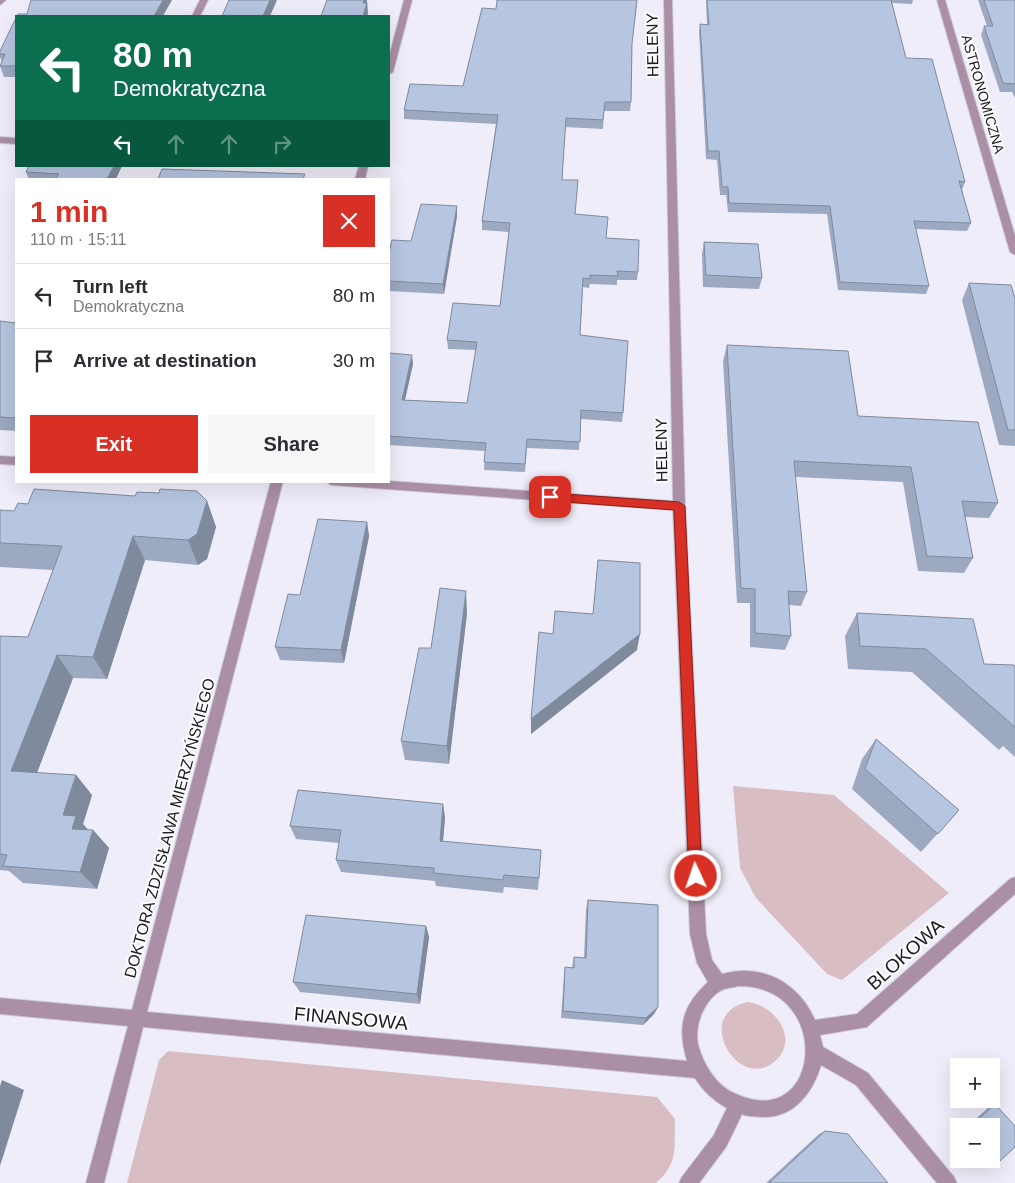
<!DOCTYPE html>
<html lang="en">
<head>
<meta charset="utf-8">
<style>
  body { margin:0; font-family:Helvetica,sans-serif; background:#f7f7f7; color:#2b2b33; height:100vh; display:flex; flex-direction:column; font-size:19px; white-space:nowrap }
  * { box-sizing:border-box; margin:0 }
  p { font-size:16px; color:#7c7c81 }
  .icon { flex:none; width:28px; height:28px; fill:none; stroke:currentColor; stroke-width:2; stroke-linecap:round; stroke-linejoin:round }
  .map { position:relative; flex:1; overflow:hidden }
  .sheet { position:absolute; left:15px; top:178px; width:375px; height:305px; display:flex; flex-direction:column; background:#fff; border-radius:0px; box-shadow:0 5px 20px #0002 }
  .sheet>* { flex:none }
  .hud { position:absolute; left:15px; top:15px; width:375px; height:152px; border-radius:0px; box-shadow:0 5px 20px #0002; background:#0b6e4f; color:#fff; overflow:hidden }
  .tools { position:absolute; left:950px; top:1058px; display:grid; gap:10px }
  .tools a { display:grid; place-items:center; width:50px; height:50px; border-radius:0px; background:#fff; box-shadow:0 5px 20px #0002; font-size:25px }
  .pin { position:absolute; display:grid; place-items:center; width:42px; height:42px; color:#fff; margin:-21px; border-radius:10px; box-shadow:0 2px 8px #0006 }
  .me { position:absolute; width:55px; margin:-28px; rotate:357deg; stroke-linejoin:round; filter:drop-shadow(0 0 4px #0008) }
  .turn { display:flex; align-items:center; gap:18px; height:105px; padding:0 15px; font-size:22px }
  .turn .icon { width:65px; height:65px; stroke-width:2.5 }
  .turn b { display:block; font-size:35px; line-height:42px }
  .lanes { display:flex; align-items:center; height:48px; padding:0 15px; background:#0003; justify-content:center; gap:25px; direction:ltr }
  .lanes .off { opacity:.35 }
  .round { display:grid; place-items:center; flex:none; width:52px; height:52px; border-radius:0px; background:#f7f7f7 }
  .summary { display:flex; align-items:center; justify-content:space-between; height:85px; padding:0 15px }
  h1 { font-size:30px; font-weight:700; line-height:38px; color:#d93025 }
  .button { display:flex; gap:10px; margin-top:auto; padding:10px 15px }
  .button a { flex:1; height:58px; border-radius:0px; background:#d93025; color:#fff; font-size:20px; font-weight:700; line-height:58px; text-align:center }
  .button a+a { background:#f7f7f7; color:#2b2b33 }
  ul { padding:0; list-style:none }
  li { display:flex; align-items:center; gap:15px; height:65px; padding:0 15px; border-top:1px solid #e1e1e2 }
  li div { flex:1 }
  li b { display:block; font-size:19px }
  li em { font-style:normal }
  .map>svg:first-child { display:block }
  .green { fill:#d8bec2 }
  .lines { fill:none; stroke-linecap:round; stroke-linejoin:round }
  .minor-casing { stroke:#cecbd7; stroke-width:2 }
  .minor { fill:#aa8fa6; fill-rule:evenodd }
  .wall { fill:#9da9c1 }
  .shaded-wall { fill:#7f8a9d }
  .building { fill:#b6c5e0; stroke:#7f8a9d }
  .route { fill:#d93025; stroke:#8d1f18 }
  .labels { text-anchor:middle; stroke-width:4; stroke-linejoin:round; paint-order:stroke }
  .far-street-label { font-size:14px; fill:#1c1b1f; stroke:#fcfcfe }
  .street-label { font-size:16px; fill:#1c1b1f; stroke:#fcfcfe }
  .near-street-label { font-size:19px; fill:#1c1b1f; stroke:#fcfcfe }
</style>
</head>
<body>
<div class="map">
<svg width="1015" height="1183" viewBox="0 0 1015 1183">
  <rect width="100%" height="100%" fill="#f0edfa"/>
  <g class="green">
    <polygon points="733,786 834,795 949,893 842,980 827,974 756,898 740,868"/>
    <path d="M748,1002c29,4 52,39 26,60 -35,30 -83,-48 -26,-60z"/>
    <path d="M168,1051l489,46 18,22c-1,28 4,44 -19,64h-529l32,-123z"/>
  </g>
  <g class="lines">
    <defs>
      <g id="minor">
        <polygon points="0,0 6,0 0,5"/>
        <polygon points="200,0 208,0 200,16 192,16"/>
        <polygon points="404,0 412,0 393,72 389,74 389,57"/>
        <path d="M664,0h8l13,506 21,428 6,26 10,14c40,-11 76,8 93,46l42,-6 153,-135 5,-2v17l-148,133 -47,8 3,12 45,26 86,104 3,6h-20l-81,-98 -35,-20c-8,27 -27,54 -60,52 -6,-1 -13,0 -19,-3l-16,33 -27,36h-20l3,-6 32,-42 13,-27c-13,-7 -24,-17 -32,-30l-552,-51 -39,156h-18l42,-157 -128,-12v-16l132,12 139,-529h12l-136,531 540,49c-10,-34 -5,-55 21,-79l-11,-19 -7,-29 -17,-424 -342,-25 -6,-4h64l284,20zM739,986c95,0 83,147 -3,108 -20,-8 -33,-30 -38,-50 -4,-19 7,-47 26,-55 5,-1 10,-2 15,-3z"/>
        <polygon points="937,0 945,0 1015,236 1015,255 1010,252"/>
        <polygon points="0,137 16,138 16,144 0,143"/>
        <polygon points="359,166 368,166 365,179 355,179"/>
        <polygon points="0,456 16,457 16,465 0,464"/>
      </g>
    </defs>
    <use href="#minor" class="minor-casing"/>
    <use href="#minor" class="minor"/>
  </g>
  <g class="wall">
    <polygon points="706,0 913,0 912,4 892,3 906,58 965,182 962,190 971,223 967,231 916,229 929,286 926,294 838,290 827,214 728,212 726,195 720,195 717,160 706,159 699,32 700,24 707,25"/>
    <polygon points="978,0 1015,0 1015,98 1012,92 1000,92 981,35 984,26 987,26"/>
    <polygon points="16,18 16,77 4,77 0,66 2,62 0,57 0,51"/>
    <polygon points="632,45 631,102 630,111 604,111 603,129 565,127 562,180 575,214 606,238 638,272 637,280 617,280 617,285 590,284 589,288 583,287 580,335 623,413 622,422 580,419 579,450 527,448 525,472 484,470 485,451 389,445 389,353 413,364 405,400 467,403 476,350 448,349 447,340 500,306 509,232 482,230 482,221 496,124 404,119 404,110"/>
    <polygon points="29,166 116,179 29,179 26,172"/>
    <polygon points="457,206 457,216 444,294 389,291 389,253 411,241"/>
    <polygon points="704,242 762,278 759,289 703,287 702,254"/>
    <polygon points="969,283 1015,298 1015,446 999,445 962,300"/>
    <polygon points="0,321 16,323 16,431 0,430"/>
    <polygon points="727,345 998,503 989,518 965,517 973,558 964,573 918,571 903,482 795,477 807,592 801,606 789,605 791,636 785,650 750,647 750,603 737,603 723,361"/>
    <polygon points="207,501 216,527 207,559 198,565 145,560 107,679 73,678 37,773 76,775 92,795 83,824 88,830 93,830 109,848 97,889 23,883 9,871 0,870 0,636 28,637 53,570 0,567 0,510 14,511 28,504"/>
    <polygon points="367,522 369,536 344,663 280,660 275,647 300,595"/>
    <polygon points="598,560 637,650 531,734 531,719 553,634 593,614"/>
    <polygon points="467,613 449,764 405,760 401,741 431,648"/>
    <polygon points="857,613 984,664 1015,667 1015,757 1003,746 999,750 912,672 848,669 845,636"/>
    <polygon points="876,739 959,810 921,852 852,789 862,759"/>
    <polygon points="445,817 443,841 540,863 538,890 504,887 503,893 436,886 435,881 341,872 336,860 339,843 296,839 290,826"/>
    <polygon points="588,900 658,1007 654,1014 643,1025 561,1018 564,975 565,967 572,968 574,957 584,958 586,909"/>
    <polygon points="426,926 429,937 420,1004 300,992 293,982"/>
    <polygon points="995,1104 1000,1161 996,1162 991,1157 991,1126 968,1126 991,1105"/>
    <polygon points="825,1131 888,1183 766,1183 819,1134"/>
  </g>
  <g class="shaded-wall">
    <polygon points="163,0 172,0 163,16 154,16"/>
    <polygon points="270,0 277,0 270,16 263,16"/>
    <polygon points="364,0 367,0 368,14 367,16 363,16 363,3"/>
    <polygon points="114,166 122,166 116,179 107,179"/>
    <polygon points="457,206 457,216 444,294 443,284"/>
    <polygon points="412,355 413,364 403,408 402,400"/>
    <polygon points="207,501 216,527 207,559 198,565 188,540"/>
    <polygon points="367,522 369,536 344,663 341,650"/>
    <polygon points="133,536 145,560 107,679 93,657"/>
    <polygon points="466,591 467,613 449,764 447,746"/>
    <polygon points="640,634 637,650 531,734 531,719"/>
    <polygon points="57,655 73,678 30,791 11,771"/>
    <polygon points="76,775 92,795 83,824 92,834 93,830 109,848 97,889 80,872 72,829 63,815"/>
    <polygon points="443,804 445,817 442,854 440,841"/>
    <polygon points="426,926 429,937 420,1004 417,994"/>
    <polygon points="658,1007 654,1014 643,1025 646,1018"/>
    <polygon points="2,1080 24,1090 0,1166 0,1086"/>
  </g>
  <g class="building">
    <polygon points="31,0 163,0 154,16 17,16 18,14 27,14"/>
    <polygon points="229,0 270,0 263,16 222,16"/>
    <polygon points="327,0 364,0 363,3 367,3 363,16 321,16"/>
    <polygon points="497,0 637,0 632,44 631,102 605,102 603,120 566,118 562,180 578,180 575,214 608,217 606,238 639,240 638,272 617,271 618,276 590,275 590,279 583,278 580,335 628,341 623,413 581,410 580,442 527,439 525,464 484,462 486,443 389,436 389,353 412,355 402,400 467,403 477,342 447,340 453,303 500,306 510,223 482,221 498,115 404,110 410,84 463,86 482,8 496,9"/>
    <polygon points="707,0 891,0 906,58 932,59 965,182 959,181 971,223 914,221 929,286 840,282 830,206 729,203 728,187 722,187 719,151 708,151 700,24 709,25"/>
    <polygon points="984,0 1015,0 1015,84 1003,83 984,26 993,26"/>
    <polygon points="16,18 16,66 0,66 5,54 0,54 0,51"/>
    <polygon points="29,166 114,166 107,179 55,179 59,174 26,172"/>
    <polygon points="162,169 305,174 303,179 158,179"/>
    <polygon points="421,204 457,206 443,284 389,281 389,253 392,240 411,241"/>
    <polygon points="704,242 758,244 762,278 706,275"/>
    <polygon points="969,283 1011,285 1015,298 1015,430 1008,430"/>
    <polygon points="0,321 16,323 16,418 0,417"/>
    <polygon points="727,345 848,351 858,416 978,422 998,503 962,501 973,558 927,556 911,467 794,461 807,592 788,591 791,636 755,633 755,589 741,588"/>
    <polygon points="34,489 135,496 137,492 159,493 160,489 197,491 207,501 197,534 188,540 133,536 93,657 57,655 11,771 76,775 63,815 76,816 72,829 93,830 80,872 3,866 7,855 0,854 0,636 28,637 62,546 0,543 0,510 14,511 18,503 28,504"/>
    <polygon points="318,519 367,522 341,650 275,647 288,594 300,595"/>
    <polygon points="598,560 640,563 640,634 531,719 539,632 553,634 555,611 593,614"/>
    <polygon points="440,588 466,591 447,746 401,741 419,648 431,648"/>
    <polygon points="857,613 973,619 984,664 1014,665 1015,667 1015,727 926,649 860,646"/>
    <polygon points="876,739 959,810 938,834 865,769"/>
    <polygon points="298,790 443,804 440,841 541,850 539,878 504,875 503,880 434,873 434,868 336,860 341,830 290,826"/>
    <polygon points="588,900 658,905 658,1007 646,1018 563,1011 565,967 574,968 574,957 586,958"/>
    <polygon points="306,915 426,926 417,994 293,982"/>
    <polygon points="995,1104 1015,1126 1015,1147 1000,1161 991,1150 991,1126 971,1126"/>
    <polygon points="825,1131 848,1134 888,1183 769,1183"/>
  </g>
  <polygon class="route" points="550,493 679,502 685,506 702,876 701,880 696,882 691,880 689,876 674,510 550,501 544,497"/>
  <g class="labels">
    <g class="far-street-label">
      <text transform="translate(983 94) rotate(74)" y="5">ASTRONOMICZNA</text>
    </g>
    <g class="street-label">
      <text transform="translate(652 45) rotate(-91)" y="6">HELENY</text>
      <text transform="translate(661 450) rotate(-91)" y="6">HELENY</text>
      <text transform="translate(169 828) rotate(-75)" y="6">DOKTORA ZDZISŁAWA MIERZYŃSKIEGO</text>
    </g>
    <g class="near-street-label">
      <text transform="translate(905 954) rotate(-42)" y="7">BLOKOWA</text>
      <text transform="translate(351 1018) rotate(5)" y="7">FINANSOWA</text>
    </g>
  </g>
</svg>
<div class="tools">
<a>+</a>
<a>−</a>
</div>
<div class="pin" style="left:550px;top:497px;background:#d93025"><svg class="icon" aria-label="arrive" viewBox="0 0 24 24"><path d="M6 21V4h12l-3 4 3 4H6"/></svg></div>
<svg class="me" style="left:696px;top:876px" viewBox="-20 -20 40 40"><circle r="17" fill="#d93025" stroke="#fff" stroke-width="3"/><path d="M0-11L8 9 0 5-8 9z" fill="#fff"/></svg>
<div class="hud">
<div class="turn"><svg class="icon" aria-label="left" viewBox="0 0 24 24"><path d="M17 20v-9H6M10 6l-5 5 5 5"/></svg><div><b>80 m</b>Demokratyczna</div></div>
<div class="lanes"><svg class="icon" aria-label="left" viewBox="0 0 24 24"><path d="M17 20v-9H6M10 6l-5 5 5 5"/></svg><svg class="icon off" aria-label="ahead" viewBox="0 0 24 24"><path d="M12 20V5M6 11l6-6 6 6"/></svg><svg class="icon off" aria-label="ahead" viewBox="0 0 24 24"><path d="M12 20V5M6 11l6-6 6 6"/></svg><svg class="icon off" aria-label="right" viewBox="0 0 24 24"><path d="M7 20v-9h11M14 6l5 5-5 5"/></svg></div>
</div>
<section class="sheet">
<div class="summary"><div><h1>1 min</h1><p>110 m · 15:11</p></div><a class="round" style="background:#d93025;color:#fff"><svg class="icon" aria-label="close" viewBox="0 0 24 24"><path d="M6 6l12 12M18 6L6 18"/></svg></a></div>
<ul>
<li><svg class="icon" aria-label="left" viewBox="0 0 24 24"><path d="M17 20v-9H6M10 6l-5 5 5 5"/></svg><div><b>Turn left</b><p>Demokratyczna</p></div><em>80 m</em></li>
<li><svg class="icon" aria-label="arrive" viewBox="0 0 24 24"><path d="M6 21V4h12l-3 4 3 4H6"/></svg><div><b>Arrive at destination</b></div><em>30 m</em></li>
</ul>
<div class="button"><a>Exit</a><a>Share</a></div>
</section>
</div>
</body>
</html>
